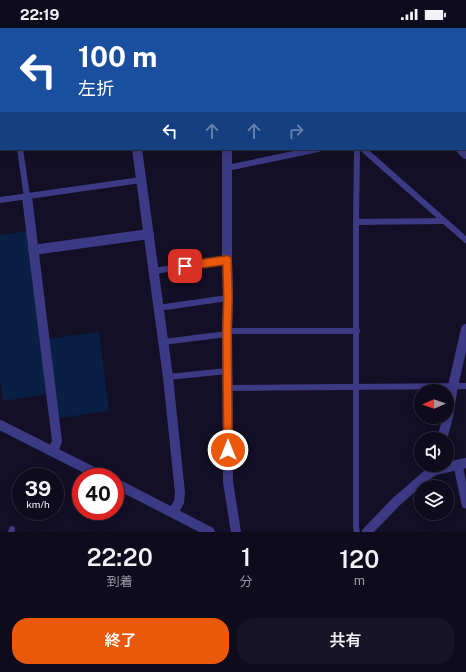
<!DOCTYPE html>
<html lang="ja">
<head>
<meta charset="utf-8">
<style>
  body { margin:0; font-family:"Public Sans","Noto Sans JP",sans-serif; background:#171425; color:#f1f3f6; height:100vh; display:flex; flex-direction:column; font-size:15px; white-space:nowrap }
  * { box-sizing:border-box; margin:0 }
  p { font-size:13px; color:#9b9ba3 }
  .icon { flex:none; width:22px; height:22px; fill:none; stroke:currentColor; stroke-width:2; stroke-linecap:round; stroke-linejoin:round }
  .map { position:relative; height:504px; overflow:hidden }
  .side { display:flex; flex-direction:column; background:#0e0b1c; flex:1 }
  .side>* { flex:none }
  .banner { position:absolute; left:0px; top:0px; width:466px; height:122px; box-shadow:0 2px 10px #0003,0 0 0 1px #2e2b3b; background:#1a4fa0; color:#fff; overflow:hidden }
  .needle { width:26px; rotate:268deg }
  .fabs { position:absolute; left:414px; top:356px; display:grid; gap:8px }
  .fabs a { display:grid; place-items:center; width:40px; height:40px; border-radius:50%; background:#0e0b1c; box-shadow:0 2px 10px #0003,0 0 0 1px #2e2b3b; font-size:20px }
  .speed { position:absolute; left:12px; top:440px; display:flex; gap:8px; font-size:20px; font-weight:700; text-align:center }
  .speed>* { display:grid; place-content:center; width:52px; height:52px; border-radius:50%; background:#0e0b1c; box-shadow:0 2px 10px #0003,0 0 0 1px #2e2b3b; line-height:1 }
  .speed small { font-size:10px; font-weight:400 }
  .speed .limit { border:6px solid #d22; background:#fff; color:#111 }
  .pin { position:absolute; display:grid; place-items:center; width:34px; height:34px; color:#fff; margin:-17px; border-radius:8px; box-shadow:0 2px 6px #0006 }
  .me { position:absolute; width:44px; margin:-22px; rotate:0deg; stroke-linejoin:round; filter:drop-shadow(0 0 3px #0008) }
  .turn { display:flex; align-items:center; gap:14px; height:84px; padding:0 12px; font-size:18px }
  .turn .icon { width:52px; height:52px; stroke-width:2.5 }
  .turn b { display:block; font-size:28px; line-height:34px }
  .lanes { display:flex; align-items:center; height:38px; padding:0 12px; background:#0003; justify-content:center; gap:20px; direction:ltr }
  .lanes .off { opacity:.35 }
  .eta { display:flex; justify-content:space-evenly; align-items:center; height:68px; text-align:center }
  .eta b { font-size:24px; font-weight:600; line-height:28px }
  .action { display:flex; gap:8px; margin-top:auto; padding:8px 12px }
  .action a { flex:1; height:46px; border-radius:16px; background:#ea580c; color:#fff; font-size:16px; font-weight:600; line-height:46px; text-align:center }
  .action a+a { background:#171425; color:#f1f3f6 }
  .status { display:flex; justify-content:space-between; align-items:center; height:28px; padding:0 20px; background:#0e0b1c; direction:ltr }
  .status svg { height:11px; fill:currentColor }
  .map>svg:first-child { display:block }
  .water { fill:#0a1f44 }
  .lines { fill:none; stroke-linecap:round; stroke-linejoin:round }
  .stream { stroke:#0a1f44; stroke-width:4 }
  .service { stroke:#3d3a85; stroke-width:6 }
  .pedestrian { stroke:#3d3a85; stroke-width:9 }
  .minor { stroke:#3d3a85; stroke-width:10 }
  .tertiary { stroke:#3d3a85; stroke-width:10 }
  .route-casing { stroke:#983908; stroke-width:10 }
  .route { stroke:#ea580c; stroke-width:7 }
</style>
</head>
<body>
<div class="status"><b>22:19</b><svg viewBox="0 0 49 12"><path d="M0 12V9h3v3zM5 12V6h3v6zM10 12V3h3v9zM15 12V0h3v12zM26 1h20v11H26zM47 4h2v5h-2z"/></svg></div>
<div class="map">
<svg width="466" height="504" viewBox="0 0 466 504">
  <rect width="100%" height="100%" fill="#130f26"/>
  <g class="water">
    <polygon points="27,203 48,366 3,373 0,351 0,207"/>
    <polygon points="99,304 109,383 59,390 48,311"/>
  </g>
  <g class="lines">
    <g class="stream">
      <polyline points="379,0 380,1"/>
      <polyline points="465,94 466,95"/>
    </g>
    <g class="service">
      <polyline points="5,0 5,1"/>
      <polyline points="0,41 1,41"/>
      <polyline points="20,121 27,169"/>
      <polyline points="363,121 466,212"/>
      <polyline points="227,140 318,121"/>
      <polyline points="0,172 141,152"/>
      <polyline points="356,194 357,121"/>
      <polyline points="154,243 227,232"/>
      <polyline points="158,280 228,270"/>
      <polyline points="227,303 357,303"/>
      <polyline points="163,314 227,306"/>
      <polyline points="168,349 227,343"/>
      <polyline points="228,360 466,358"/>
      <polyline points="11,504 12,501"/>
      <polyline points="357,504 356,499 356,194 444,193"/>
    </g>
    <polyline class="pedestrian" points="458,437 466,476"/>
    <g class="minor">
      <polyline points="119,0 119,1"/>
      <polyline points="360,0 360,1"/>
      <polyline points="399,0 400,1"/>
      <polyline points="465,70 466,72"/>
      <polyline points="137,121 168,349 180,465 179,474 173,484"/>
      <polyline points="461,121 466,126"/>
      <polyline points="27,169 57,413 53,423"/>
      <polyline points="33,222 149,206"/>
    </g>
    <g class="tertiary">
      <polyline points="207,0 207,1"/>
      <polyline points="227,121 227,232 228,270 227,303 228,454 236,504"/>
      <polyline points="0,397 103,449"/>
      <polyline points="442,411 448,389 453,358 466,301"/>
      <polyline points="115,455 210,504"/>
      <polyline points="367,504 397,473 427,447 435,442 466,435"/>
    </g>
  </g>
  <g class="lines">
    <defs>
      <polyline id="route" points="185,238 227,232 228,270 227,303 228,422"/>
    </defs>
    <use href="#route" class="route-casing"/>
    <use href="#route" class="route"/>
  </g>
</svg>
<div class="fabs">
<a><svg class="needle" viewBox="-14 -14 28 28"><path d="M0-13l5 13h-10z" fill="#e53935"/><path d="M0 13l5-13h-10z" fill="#9b9ba3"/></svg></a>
<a><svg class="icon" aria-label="sound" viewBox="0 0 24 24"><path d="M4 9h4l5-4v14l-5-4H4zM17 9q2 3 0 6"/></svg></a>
<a><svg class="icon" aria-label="layers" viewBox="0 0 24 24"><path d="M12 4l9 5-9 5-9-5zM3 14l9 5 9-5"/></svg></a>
</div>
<div class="speed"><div>39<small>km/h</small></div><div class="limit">40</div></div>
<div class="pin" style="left:185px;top:238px;background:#d93025"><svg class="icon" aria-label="arrive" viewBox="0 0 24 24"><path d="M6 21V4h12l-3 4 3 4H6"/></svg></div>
<svg class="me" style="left:228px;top:422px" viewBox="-20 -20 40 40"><circle r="17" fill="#ea580c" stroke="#fff" stroke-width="3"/><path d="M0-11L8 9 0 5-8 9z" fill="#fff"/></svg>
<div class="banner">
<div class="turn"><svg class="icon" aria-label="left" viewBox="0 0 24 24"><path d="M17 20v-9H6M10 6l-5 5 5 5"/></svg><div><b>100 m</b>左折</div></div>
<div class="lanes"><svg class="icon" aria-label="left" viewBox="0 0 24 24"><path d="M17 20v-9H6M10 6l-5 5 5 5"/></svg><svg class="icon off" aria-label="ahead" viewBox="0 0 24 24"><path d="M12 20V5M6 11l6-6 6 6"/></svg><svg class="icon off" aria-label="ahead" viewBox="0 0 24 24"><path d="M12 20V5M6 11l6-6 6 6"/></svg><svg class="icon off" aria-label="right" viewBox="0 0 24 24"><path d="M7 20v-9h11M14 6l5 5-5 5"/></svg></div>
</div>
</div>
<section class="side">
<div class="eta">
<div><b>22:20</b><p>到着</p></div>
<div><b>1</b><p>分</p></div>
<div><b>120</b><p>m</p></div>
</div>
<div class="action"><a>終了</a><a>共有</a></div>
</section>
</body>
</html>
